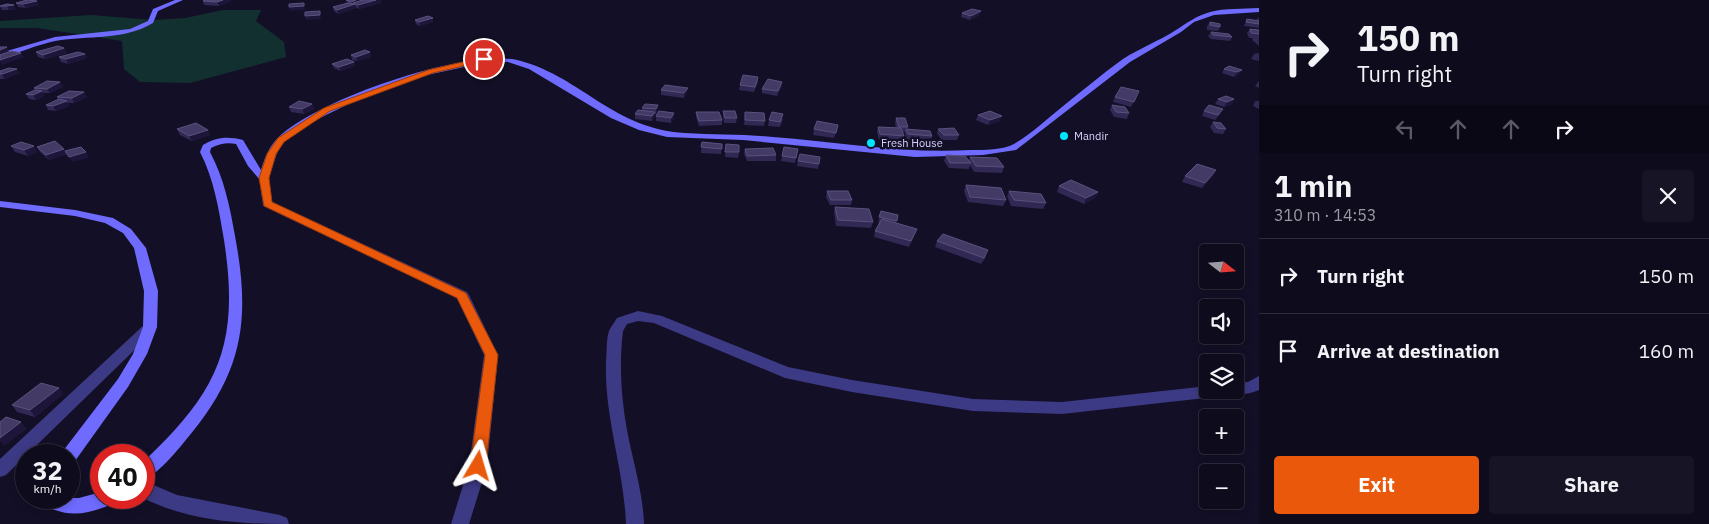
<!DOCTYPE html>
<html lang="en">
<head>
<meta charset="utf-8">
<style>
  body { margin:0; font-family:"IBM Plex Sans",sans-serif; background:#171425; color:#f1f3f6; height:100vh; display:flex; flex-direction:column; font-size:19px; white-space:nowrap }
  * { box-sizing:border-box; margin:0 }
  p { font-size:16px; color:#9b9ba3 }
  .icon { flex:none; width:28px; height:28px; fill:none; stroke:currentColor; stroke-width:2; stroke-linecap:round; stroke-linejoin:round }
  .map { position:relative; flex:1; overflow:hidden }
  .sheet { display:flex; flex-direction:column; background:#0e0b1c; width:450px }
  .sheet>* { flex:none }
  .guide { background:#0e0b1c; color:#f1f3f6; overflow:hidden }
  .needle { width:32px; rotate:107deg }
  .tools { position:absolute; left:1199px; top:244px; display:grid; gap:10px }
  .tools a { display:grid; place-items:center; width:45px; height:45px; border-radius:5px; background:#0e0b1c; box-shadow:0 2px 8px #0003,0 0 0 1px #2e2b3b; font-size:25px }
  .speed { position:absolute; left:15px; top:444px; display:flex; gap:10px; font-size:25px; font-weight:700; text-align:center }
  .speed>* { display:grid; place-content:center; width:65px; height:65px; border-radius:50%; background:#0e0b1c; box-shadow:0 2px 8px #0003,0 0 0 1px #2e2b3b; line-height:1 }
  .speed small { font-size:12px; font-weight:400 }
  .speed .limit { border:8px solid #d22; background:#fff; color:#111 }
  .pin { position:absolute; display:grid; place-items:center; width:42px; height:42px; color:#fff; margin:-21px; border:2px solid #fff; border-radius:50%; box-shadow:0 1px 5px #0007 }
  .me { position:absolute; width:55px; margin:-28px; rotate:7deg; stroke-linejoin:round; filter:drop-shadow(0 0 4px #0008) }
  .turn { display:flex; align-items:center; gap:18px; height:105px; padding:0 15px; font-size:22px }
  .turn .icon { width:65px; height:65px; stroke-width:2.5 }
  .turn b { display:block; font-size:35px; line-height:42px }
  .lanes { display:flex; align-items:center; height:48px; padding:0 15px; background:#0003; justify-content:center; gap:25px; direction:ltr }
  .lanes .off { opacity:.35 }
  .round { display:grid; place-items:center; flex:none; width:52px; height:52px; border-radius:5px; background:#171425 }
  .overview { display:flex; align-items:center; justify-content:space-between; height:85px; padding:0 15px }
  h1 { font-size:30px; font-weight:700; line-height:38px }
  .action { display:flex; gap:10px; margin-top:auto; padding:10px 15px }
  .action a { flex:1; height:58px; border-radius:5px; background:#ea580c; color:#fff; font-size:20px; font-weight:700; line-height:58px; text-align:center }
  .action a+a { background:#171425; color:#f1f3f6 }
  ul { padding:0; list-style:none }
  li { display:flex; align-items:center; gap:15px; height:75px; padding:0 15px; border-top:1px solid #2e2b3b }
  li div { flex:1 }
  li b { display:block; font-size:19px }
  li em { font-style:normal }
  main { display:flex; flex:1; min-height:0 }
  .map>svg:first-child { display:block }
  .green { fill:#12302f }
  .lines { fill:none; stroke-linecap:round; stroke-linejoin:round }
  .minor { fill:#3d3a85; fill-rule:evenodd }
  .tertiary { fill:#3d3a85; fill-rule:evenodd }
  .secondary { fill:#6f6bff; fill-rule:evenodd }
  .wall { fill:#312854 }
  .shaded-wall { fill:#1d163a }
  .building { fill:#433a66; stroke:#5a527e }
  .route { fill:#ea580c; stroke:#983908 }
  .poi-dot { fill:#00e5ff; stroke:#130f26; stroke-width:2 }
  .labels { text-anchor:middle; stroke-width:5; stroke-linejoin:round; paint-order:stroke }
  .far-poi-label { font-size:11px; fill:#d9d4ff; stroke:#130f26; text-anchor:start }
</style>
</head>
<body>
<main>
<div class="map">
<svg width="1259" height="524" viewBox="0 0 1259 524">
  <rect width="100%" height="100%" fill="#130f26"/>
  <polygon class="green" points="223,10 261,10 256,21 284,42 286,57 190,83 140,82 124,69 122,41 37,28 0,28 0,21 91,15 153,20 185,18"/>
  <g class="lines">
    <g class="minor">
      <path d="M638,311l24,5 126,51 64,13 121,19 89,3 146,-16v4h27v-7l13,-1 11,-6v14c-9,4 -21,6 -30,3l-6,3 -161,18 -89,-3 -121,-19 -67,-14 -131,-55 -16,-2 -11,3 -4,7c-4,33 -2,66 4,99 6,32 16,62 17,94h-18c-2,-55 -22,-107 -20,-163 1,-9 0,-21 3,-30 2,-5 6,-9 8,-13z"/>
      <polygon points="150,322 155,324 157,327 155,330 6,475 0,477 0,459 145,324"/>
      <path d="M144,481l33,14 103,20 7,3 2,6c-50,0 -100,-3 -146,-26z"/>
    </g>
    <polygon class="tertiary" points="264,175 269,178 272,202 467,292 469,295 498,355 487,466 469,524 451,524 469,466 484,355 457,298 263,206 259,178"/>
    <g class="secondary">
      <path d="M175,0h8l-25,11 -5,12c-30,18 -64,12 -98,18 -19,4 -36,12 -55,17v-5l55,-16 75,-8 18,-8 5,-12z"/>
      <path d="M1259,8v4l-45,3 -20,7 -13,10 -51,30 -114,88 -33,5 -68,2 -172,-17 -76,-3 -28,-7 -28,-12 -82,-49 -21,-7h-21l-60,13 -70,25 -31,15 -26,14 -17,14 -6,10 -9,27h-8l-12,-14 -12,-22c-9,-2 -17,0 -25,4l-1,4c14,26 20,55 25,84 16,85 8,137 -50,205 -9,11 -28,34 -41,38v-18c75,-70 96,-117 80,-221 -5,-30 -10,-61 -24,-88l3,-7c13,-8 25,-9 40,-5l18,30c3,-10 7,-21 14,-29 35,-40 195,-95 246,-80 61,17 93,68 164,72 30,2 59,1 88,4 66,5 131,17 198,13 13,0 32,0 43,-6 16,-9 34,-26 48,-37 20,-16 40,-33 61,-48 17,-11 36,-18 53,-29 11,-7 20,-14 34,-18 15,-4 33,-3 49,-4z"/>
      <polygon points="0,201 75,210 113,218 131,229 146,248 158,291 157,327 147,354 128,387 75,461 69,463 69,455 61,455 63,451 118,379 133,354 143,327 144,291 134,248 123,233 105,223 75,216 0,207"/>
      <path d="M101,492v6h15l-3,6c-19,7 -37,14 -58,6 -8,-2 -12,-4 -13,-12h37z"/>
    </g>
  </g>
  <g class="wall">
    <polygon points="205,0 231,0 231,1 219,6 204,5 203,1"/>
    <polygon points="346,0 380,0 381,3 359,9 355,7 356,8 338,14 334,11 333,7 347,3"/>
    <polygon points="16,3 39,5 26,8 18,7"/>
    <polygon points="7,4 16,9 9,10 2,10 0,6"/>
    <polygon points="962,13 980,15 970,20 961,17"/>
    <polygon points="1259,17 1259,28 1244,26 1247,19 1256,20"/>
    <polygon points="433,18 433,22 420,26 416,24 415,20"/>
    <polygon points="1210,22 1220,27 1218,31 1207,30 1207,26"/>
    <polygon points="1250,29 1259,30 1259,46 1252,40 1253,38 1249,38 1247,33"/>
    <polygon points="1211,32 1232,37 1230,41 1211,39 1208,36"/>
    <polygon points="64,48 67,53 45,59 38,57 36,52"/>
    <polygon points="370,52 371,57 357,61 352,60 351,55"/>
    <polygon points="1259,53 1259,61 1251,59 1254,54"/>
    <polygon points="85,54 87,58 68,64 61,62 59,57"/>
    <polygon points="354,62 355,66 340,71 334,68 332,64"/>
    <polygon points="1224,69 1242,70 1239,74 1234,77 1222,73"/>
    <polygon points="0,71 20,73 4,79 0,79"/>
    <polygon points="758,77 758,82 754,92 739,90 740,85"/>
    <polygon points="1259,81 1259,88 1255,86 1258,82"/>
    <polygon points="60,82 63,87 50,93 43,93 44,96 36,100 29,99 26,94 35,90 34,88"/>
    <polygon points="782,86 777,96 762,93 762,89"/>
    <polygon points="661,90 687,93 684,98 661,95"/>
    <polygon points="1139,91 1131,107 1113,102 1115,97"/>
    <polygon points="84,92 87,97 74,103 68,103 69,106 56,111 48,110 46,105 58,100 57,97"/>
    <polygon points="1218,99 1234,99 1232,104 1224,107 1215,104"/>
    <polygon points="1255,101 1259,101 1259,109 1253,106"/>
    <polygon points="312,104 314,109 304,114 291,112 289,107"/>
    <polygon points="658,105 658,111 656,114 655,114 655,117 652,121 635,119 635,114 642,110 642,108"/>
    <polygon points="1112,105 1129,113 1127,119 1114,117 1110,110"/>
    <polygon points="723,111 737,118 736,123 724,123 723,116"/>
    <polygon points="1204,111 1220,114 1215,120 1202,116"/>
    <polygon points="696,112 722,120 722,125 699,126 696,117"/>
    <polygon points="745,112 765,121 764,126 744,125"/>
    <polygon points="978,115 1000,121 988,125 976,120"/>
    <polygon points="656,116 674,118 671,123 656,121"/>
    <polygon points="896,118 908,127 907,129 932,136 931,141 907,139 905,134 905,132 903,132 904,136 903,141 879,140 877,132 878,127 896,128 895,123"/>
    <polygon points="783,119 780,127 768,126 769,120"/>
    <polygon points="1213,122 1226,129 1223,134 1214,133 1210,127"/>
    <polygon points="177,129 208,130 210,135 192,141 180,135"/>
    <polygon points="814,129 837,130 834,138 813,135"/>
    <polygon points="938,129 959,135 957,140 942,140 937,134"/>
    <polygon points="702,142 722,144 721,154 701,153"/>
    <polygon points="726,144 739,152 738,158 725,157"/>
    <polygon points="11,146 37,152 28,156 15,152"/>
    <polygon points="37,147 64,149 67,154 49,160 40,152"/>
    <polygon points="745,149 776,155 776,161 747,161 744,154"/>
    <polygon points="798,149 795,163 781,161 782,156"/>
    <polygon points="946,155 969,160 970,157 1004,167 1002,173 974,172 970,165 969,169 949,168 944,161"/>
    <polygon points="820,157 818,169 797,166 798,161"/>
    <polygon points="1216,170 1213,176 1202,188 1182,182 1185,176"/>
    <polygon points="966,185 1006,200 1003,206 968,202 964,191"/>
    <polygon points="1059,186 1098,192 1095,198 1084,204 1057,192"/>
    <polygon points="827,191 852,200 851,205 830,205 826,197"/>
    <polygon points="1009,191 1046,203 1043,209 1011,206 1007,196"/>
    <polygon points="835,207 873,222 871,228 836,226 834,213"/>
    <polygon points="881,211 898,215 896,223 917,229 909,247 874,237 875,231 879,223 878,223"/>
    <polygon points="937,241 986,257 981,264 935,247"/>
    <polygon points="59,388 63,394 35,417 17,412 12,405"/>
  </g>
  <g class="shaded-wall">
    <polygon points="223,0 231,0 231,1 219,6 217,2"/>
    <polygon points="356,0 362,0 353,3 353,5 355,4 356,8 338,14 337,10 352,5 351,2"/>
    <polygon points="376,0 380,0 381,3 359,9 358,5"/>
    <polygon points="37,1 39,5 26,8 23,4"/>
    <polygon points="304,3 305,7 305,10 290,11 289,7"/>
    <polygon points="14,5 16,9 9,10 7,6"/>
    <polygon points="320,11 321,19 306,20 305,16"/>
    <polygon points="981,11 980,15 970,20 971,16"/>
    <polygon points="433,18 433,22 420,26 419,22"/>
    <polygon points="7,47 9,52 0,55 0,50"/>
    <polygon points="64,48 67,53 45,59 43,55"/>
    <polygon points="370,52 371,57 357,61 356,57"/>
    <polygon points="21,53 24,57 2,65 0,62 0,60"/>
    <polygon points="85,54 87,58 68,64 66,59"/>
    <polygon points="354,62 355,66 340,71 339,67"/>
    <polygon points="17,69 20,73 4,79 2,74"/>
    <polygon points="1242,70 1239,74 1234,77 1237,72"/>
    <polygon points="60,82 63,87 50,93 47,89"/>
    <polygon points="782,82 782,86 777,96 778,91"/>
    <polygon points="688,88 687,93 684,98 684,93"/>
    <polygon points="42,91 44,96 36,100 33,95"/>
    <polygon points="84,92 87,97 74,103 72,98"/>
    <polygon points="1234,99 1232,104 1224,107 1227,102"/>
    <polygon points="67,101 69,106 56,111 53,106"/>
    <polygon points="312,104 314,109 304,114 302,109"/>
    <polygon points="658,105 658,111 656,114 656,109"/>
    <polygon points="655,112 655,117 652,121 652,116"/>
    <polygon points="674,113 674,118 671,123 671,118"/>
    <polygon points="1002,116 1000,121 988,125 990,120"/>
    <polygon points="208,130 210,135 192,141 189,136"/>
    <polygon points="34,146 37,152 28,156 24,150"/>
    <polygon points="64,149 67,154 49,160 46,155"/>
    <polygon points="86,152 89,158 72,162 69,157"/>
    <polygon points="1216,170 1213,176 1202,188 1205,183"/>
    <polygon points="1098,192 1095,198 1084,204 1086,198"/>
    <polygon points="59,388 63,394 35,417 30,410"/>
    <polygon points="21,422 27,429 4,446 0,441 0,438"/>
  </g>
  <g class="building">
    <polygon points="27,0 37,1 23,4 16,3"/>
    <polygon points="205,0 223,0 217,2 203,1"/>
    <polygon points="346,0 356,0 351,2"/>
    <polygon points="363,0 376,0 358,5 353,3"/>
    <polygon points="304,3 304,6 289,7 289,4"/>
    <polygon points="348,3 355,4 337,10 333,7"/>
    <polygon points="7,4 14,5 7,6 0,6"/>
    <polygon points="972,9 981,11 971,16 962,13"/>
    <polygon points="320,11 320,15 305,16 305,12"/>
    <polygon points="428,16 433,18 419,22 415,20"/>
    <polygon points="1247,19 1259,21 1259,24 1246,22"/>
    <polygon points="1210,22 1220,24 1220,27 1210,25"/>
    <polygon points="1250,29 1259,30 1259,34 1251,33"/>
    <polygon points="1211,32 1229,34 1232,37 1213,35"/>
    <polygon points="58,46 64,48 43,55 36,52"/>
    <polygon points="0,47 7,47 0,50"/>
    <polygon points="365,50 370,52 356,57 351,55"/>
    <polygon points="12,51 21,53 0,60 0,55"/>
    <polygon points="78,52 85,54 66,59 59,57"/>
    <polygon points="347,59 354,62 339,67 332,64"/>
    <polygon points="1229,66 1242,70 1237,72 1224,69"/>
    <polygon points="9,68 17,69 2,74 0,74 0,71"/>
    <polygon points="743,75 758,77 755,87 740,85"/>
    <polygon points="768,79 782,82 778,91 762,89"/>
    <polygon points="47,81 60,82 47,89 34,88"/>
    <polygon points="665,85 688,88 684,93 661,90"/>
    <polygon points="1121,87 1139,91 1134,102 1115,97"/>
    <polygon points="35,90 42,91 33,95 26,94"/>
    <polygon points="69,91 84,92 72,98 57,97"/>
    <polygon points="1226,96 1234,99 1227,102 1218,99"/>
    <polygon points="59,99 67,101 53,106 46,105"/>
    <polygon points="299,101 312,104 302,109 289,107"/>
    <polygon points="645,104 658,105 656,109 642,108"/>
    <polygon points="1112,105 1125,107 1129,113 1116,112"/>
    <polygon points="1209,105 1223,109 1218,115 1204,111"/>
    <polygon points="638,110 655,112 652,116 635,114"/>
    <polygon points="659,111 674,113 671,118 656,116"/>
    <polygon points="723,111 735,111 737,118 725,118"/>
    <polygon points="990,111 1002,116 990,120 978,115"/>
    <polygon points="696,112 719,112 722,120 699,121"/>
    <polygon points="745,112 764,113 765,121 745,120"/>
    <polygon points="772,112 783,114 780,122 769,120"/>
    <polygon points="896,118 905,118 908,127 899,127"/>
    <polygon points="817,121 838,125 836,133 814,129"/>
    <polygon points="1213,122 1221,123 1226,129 1217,128"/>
    <polygon points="196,123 208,130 189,136 177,129"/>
    <polygon points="878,127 901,128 904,136 880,134"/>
    <polygon points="954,128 959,135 944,135 938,129"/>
    <polygon points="906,129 930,131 932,136 908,134"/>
    <polygon points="55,141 64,149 46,155 37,147"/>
    <polygon points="21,142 34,146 24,150 11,146"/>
    <polygon points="702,142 722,144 722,149 701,147"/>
    <polygon points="726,144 739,145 739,152 725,152"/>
    <polygon points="81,147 86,152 69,157 65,151"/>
    <polygon points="784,147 798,149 796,158 782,156"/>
    <polygon points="773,148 776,155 747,156 745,149"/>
    <polygon points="800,154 820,157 819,164 798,161"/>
    <polygon points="946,155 965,156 971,163 950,163"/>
    <polygon points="970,157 997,158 1004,167 976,166"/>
    <polygon points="1197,164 1216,170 1205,183 1185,176"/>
    <polygon points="1071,180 1098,192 1086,198 1059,186"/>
    <polygon points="966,185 1001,188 1006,200 970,197"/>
    <polygon points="827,191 848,191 852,200 831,200"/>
    <polygon points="1009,191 1041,194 1046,203 1014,200"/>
    <polygon points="835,207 869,209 873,222 838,220"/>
    <polygon points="881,211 898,215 897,221 879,217"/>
    <polygon points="882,219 917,229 911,241 875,231"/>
    <polygon points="943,234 988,250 984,258 937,241"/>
    <polygon points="41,383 59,388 30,410 12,405"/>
    <polygon points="6,417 21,422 0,438 0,422"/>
  </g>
  <polygon class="route" points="484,57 487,59 486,61 433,73 330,111 284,142 276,154 269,178 272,202 466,293 498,355 486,466 483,471 478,473 472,471 470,466 485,355 457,298 264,206 259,178 267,154 278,138 324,108 428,70"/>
  <g class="poi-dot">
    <circle cx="1064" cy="136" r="5"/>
    <circle cx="871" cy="143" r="5"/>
  </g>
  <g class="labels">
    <g class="far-poi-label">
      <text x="1074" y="140">Mandir</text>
      <text x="881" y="147">Fresh House</text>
    </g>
  </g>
</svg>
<div class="tools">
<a><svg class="needle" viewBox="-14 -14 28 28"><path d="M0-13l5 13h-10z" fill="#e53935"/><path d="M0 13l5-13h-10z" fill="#9b9ba3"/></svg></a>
<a><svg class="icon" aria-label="sound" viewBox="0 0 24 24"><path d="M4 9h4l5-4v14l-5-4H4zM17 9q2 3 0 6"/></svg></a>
<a><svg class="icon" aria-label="layers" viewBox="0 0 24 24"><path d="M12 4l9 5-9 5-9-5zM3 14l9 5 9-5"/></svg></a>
<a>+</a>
<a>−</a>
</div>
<div class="speed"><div>32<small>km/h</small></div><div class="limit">40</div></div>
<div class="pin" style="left:484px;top:59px;background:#d93025"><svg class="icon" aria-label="arrive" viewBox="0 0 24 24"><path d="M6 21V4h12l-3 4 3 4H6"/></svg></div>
<svg class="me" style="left:478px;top:466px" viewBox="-20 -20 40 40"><path d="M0-17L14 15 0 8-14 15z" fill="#ea580c" stroke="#fff" stroke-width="4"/></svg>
</div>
<section class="sheet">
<div class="guide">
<div class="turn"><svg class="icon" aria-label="right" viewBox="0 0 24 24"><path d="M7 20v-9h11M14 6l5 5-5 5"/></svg><div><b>150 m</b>Turn right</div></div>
<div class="lanes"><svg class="icon off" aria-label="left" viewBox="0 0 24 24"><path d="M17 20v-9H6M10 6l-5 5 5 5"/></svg><svg class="icon off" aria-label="ahead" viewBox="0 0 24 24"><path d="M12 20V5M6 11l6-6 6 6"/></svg><svg class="icon off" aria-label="ahead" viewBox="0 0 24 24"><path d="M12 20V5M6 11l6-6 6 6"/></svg><svg class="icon" aria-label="right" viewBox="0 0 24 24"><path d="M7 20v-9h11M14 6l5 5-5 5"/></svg></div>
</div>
<div class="overview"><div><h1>1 min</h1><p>310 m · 14:53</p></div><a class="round"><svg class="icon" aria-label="close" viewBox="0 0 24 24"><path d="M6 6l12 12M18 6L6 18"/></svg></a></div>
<ul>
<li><svg class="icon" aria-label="right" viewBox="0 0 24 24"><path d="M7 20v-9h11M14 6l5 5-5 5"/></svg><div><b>Turn right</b></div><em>150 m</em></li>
<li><svg class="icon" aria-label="arrive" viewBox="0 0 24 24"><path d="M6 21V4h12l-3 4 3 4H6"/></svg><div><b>Arrive at destination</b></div><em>160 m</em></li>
</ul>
<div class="action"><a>Exit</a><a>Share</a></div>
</section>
</main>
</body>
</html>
